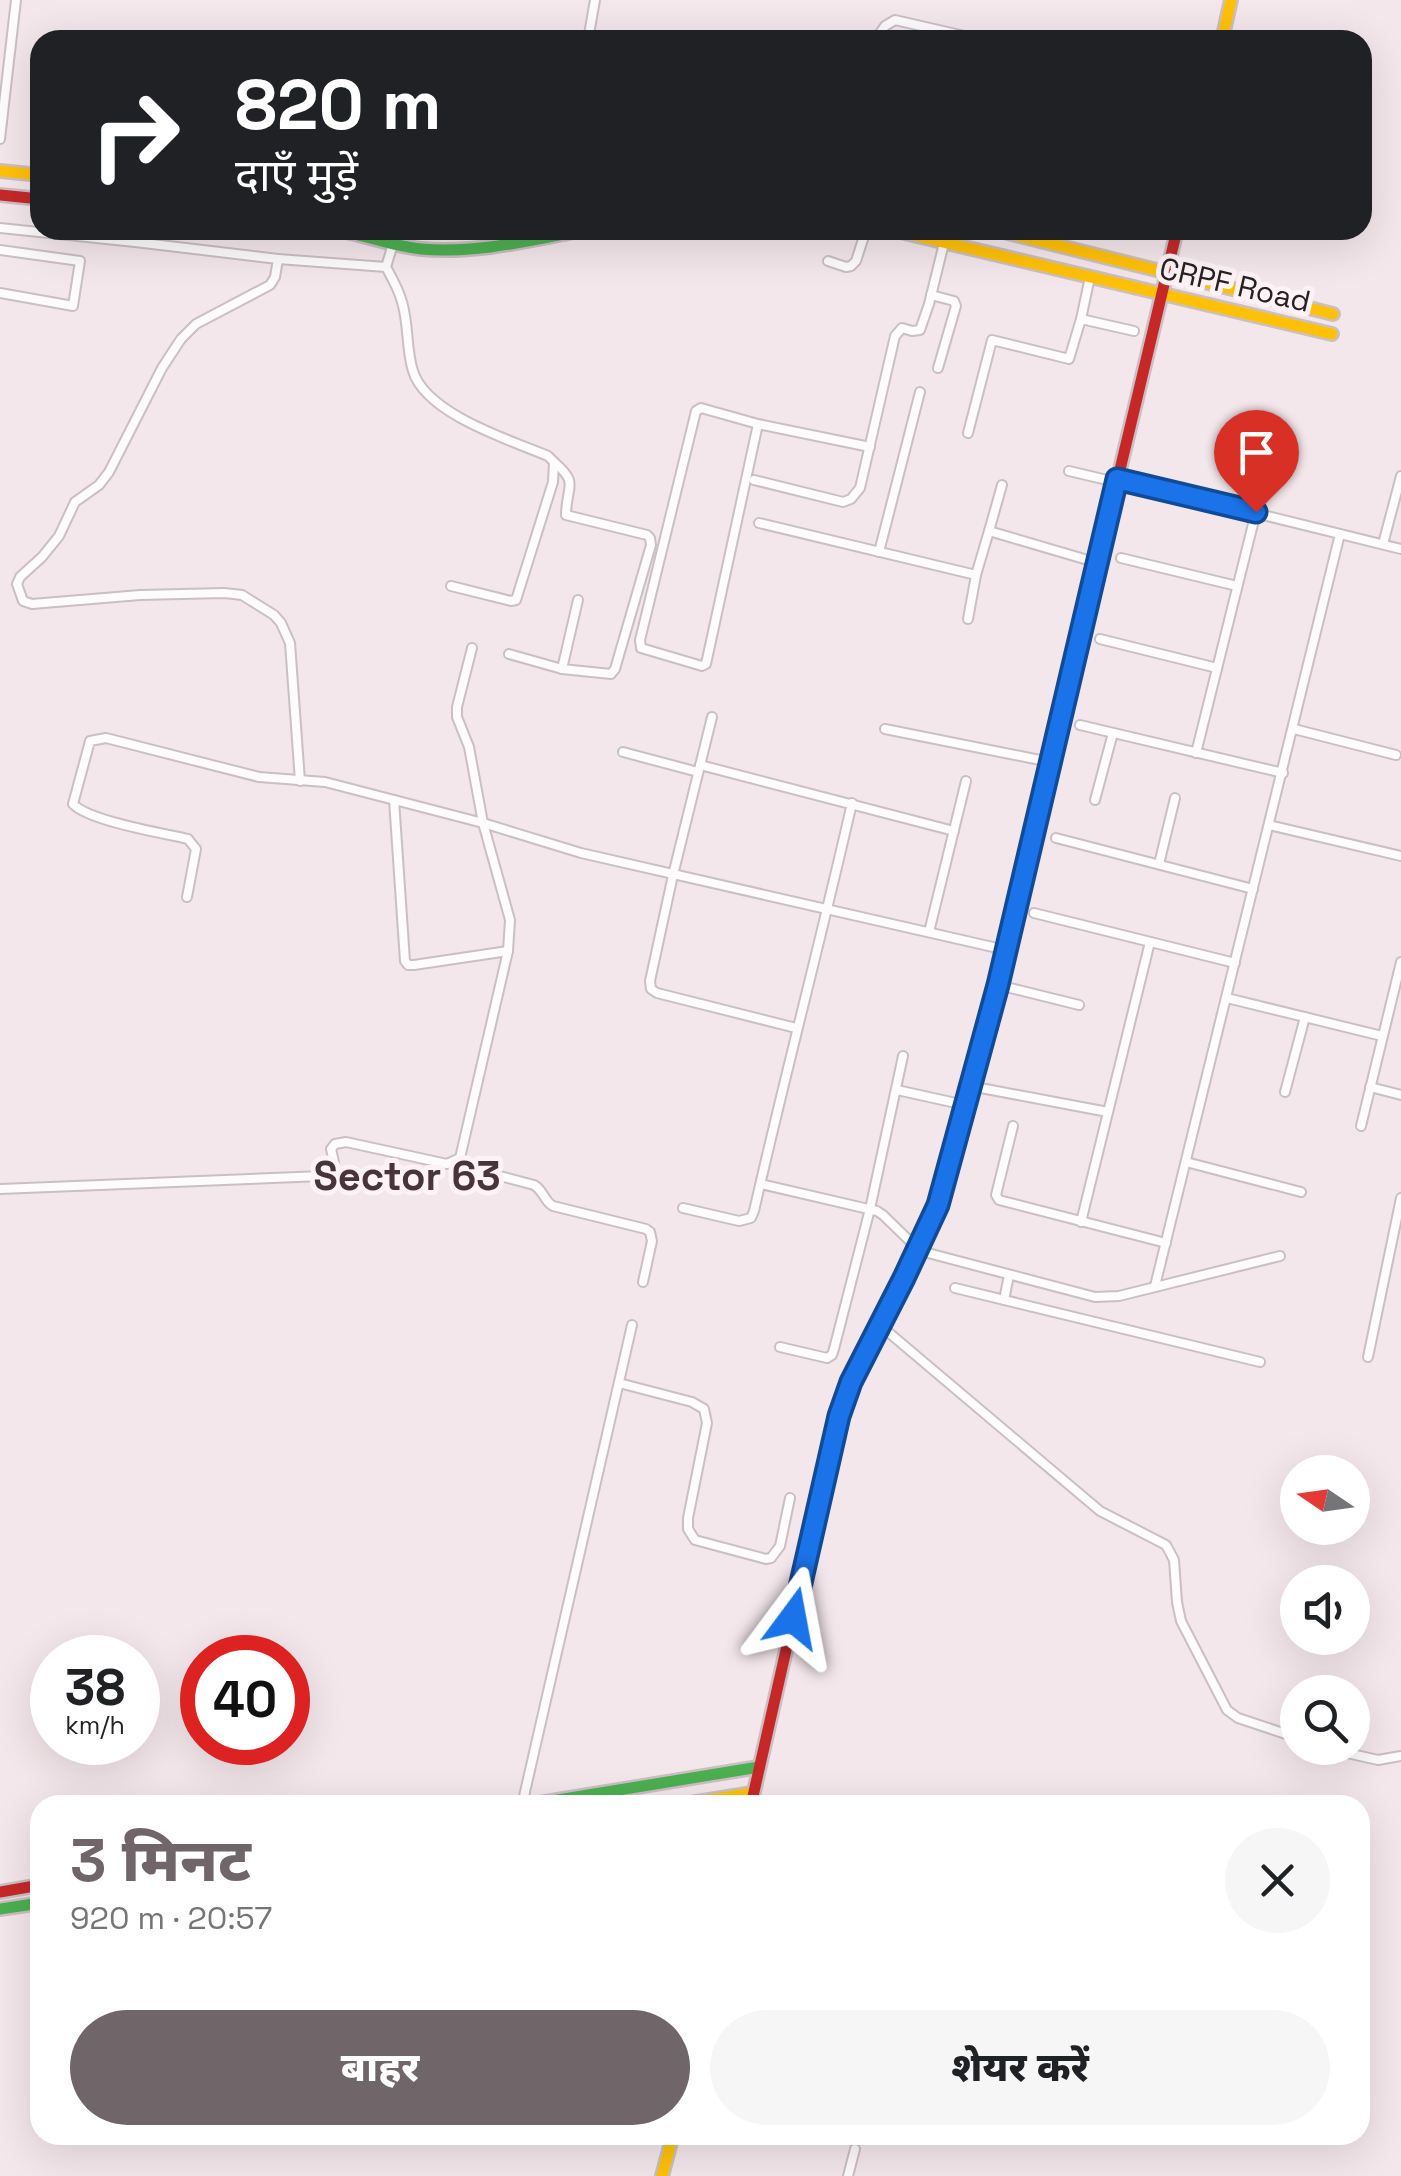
<!DOCTYPE html>
<html lang="hi">
<head>
<meta charset="utf-8">
<style>
  body { margin:0; font-family:"Space Grotesk","Noto Sans Devanagari",sans-serif; background:#f6f6f6; color:#202124; height:100vh; display:flex; flex-direction:column; font-size:38px; white-space:nowrap }
  * { box-sizing:border-box; margin:0 }
  p { font-size:32px; color:#757577 }
  .icon { flex:none; width:55px; height:55px; fill:none; stroke:currentColor; stroke-width:2; stroke-linecap:round; stroke-linejoin:round }
  .map { position:relative; flex:1; overflow:hidden }
  .side { position:absolute; left:30px; top:1795px; width:1340px; height:350px; display:flex; flex-direction:column; background:#fff; border-radius:30px; box-shadow:0 10px 40px #0002 }
  .side>* { flex:none }
  .top-card { position:absolute; left:30px; top:30px; width:1342px; height:210px; border-radius:30px; box-shadow:0 10px 40px #0002; background:#202124; color:#fff; overflow:hidden }
  .needle { width:65px; rotate:283deg }
  .fabs { position:absolute; left:1280px; top:1455px; display:grid; gap:20px }
  .fabs a { display:grid; place-items:center; width:90px; height:90px; border-radius:50%; background:#fff; box-shadow:0 10px 40px #0002; font-size:50px }
  .speed { position:absolute; left:30px; top:1635px; display:flex; gap:20px; font-size:50px; font-weight:700; text-align:center }
  .speed>* { display:grid; place-content:center; width:130px; height:130px; border-radius:50%; background:#fff; box-shadow:0 10px 40px #0002; line-height:1 }
  .speed small { font-size:25px; font-weight:400 }
  .speed .limit { border:15px solid #d22; background:#fff; color:#111 }
  .pin { position:absolute; display:grid; place-items:center; width:85px; height:85px; color:#fff; margin:-102px -42px; border-radius:50% 50% 50% 0; rotate:-45deg; box-shadow:0 0 10px #0007 }
  .pin .icon { rotate:45deg }
  .me { position:absolute; width:110px; margin:-55px; rotate:13deg; stroke-linejoin:round; filter:drop-shadow(0 0 8px #0008) }
  .turn { display:flex; align-items:center; gap:35px; height:210px; padding:0 40px; font-size:45px }
  .turn .icon { width:130px; height:130px; stroke-width:2.5 }
  .turn b { display:block; font-size:70px; line-height:85px }
  .round { display:grid; place-items:center; flex:none; width:105px; height:105px; border-radius:52px; background:#f6f6f6 }
  .summary { display:flex; align-items:center; justify-content:space-between; height:170px; padding:0 40px }
  h1 { font-size:60px; font-weight:800; line-height:75px; color:#706669 }
  .cta { display:flex; gap:20px; margin-top:auto; padding:20px 40px }
  .cta a { flex:1; height:115px; border-radius:60px; background:#706669; color:#fff; font-size:40px; font-weight:800; line-height:115px; text-align:center }
  .cta a+a { background:#f6f6f6; color:#202124 }
  .map>svg:first-child { display:block }
  .lines { fill:none; stroke-linecap:round; stroke-linejoin:round }
  .street-casing { stroke:#cabfc3; stroke-width:12 }
  .fast-casing { stroke:#cabfc3; stroke-width:16 }
  .slow-casing { stroke:#cabfc3; stroke-width:16 }
  .jam-casing { stroke:#cabfc3; stroke-width:16 }
  .street { stroke:#fdfbfc; stroke-width:8 }
  .fast { stroke:#4caf50; stroke-width:11 }
  .slow { stroke:#ffc107; stroke-width:11 }
  .jam { stroke:#c62828; stroke-width:11 }
  .route-casing { stroke:#114b97; stroke-width:25 }
  .route { stroke:#1a73e8; stroke-width:18 }
  .labels { text-anchor:middle; stroke-width:10; stroke-linejoin:round; paint-order:stroke }
  .street-label { font-size:30px; fill:#292023; stroke:#fdf2f6 }
  .district-label { font-size:40px; font-weight:bold; fill:#48343b; stroke:#fdf2f6 }
</style>
</head>
<body>
<div class="map">
<svg width="1401" height="2176" viewBox="0 0 1401 2176">
  <rect width="100%" height="100%" fill="#f4e7eb"/>
  <g class="lines">
    <defs>
      <g id="street">
        <polyline points="588,40 595,0"/>
        <polyline points="875,40 885,26 895,20 982,40"/>
        <polyline points="0,139 16,0"/>
        <polyline points="0,228 135,242"/>
        <polyline points="136,230 135,242 278,259 275,277 270,285 196,324 181,339 162,368 109,472 99,485 75,502 59,536 42,557 20,577 17,584 23,601 32,604 140,595 224,593 242,595 274,615 281,623 290,643 300,781"/>
        <path d="M401,230l-8,14 -7,23c6,11 13,23 16,35 7,23 4,47 11,69 13,43 97,69 135,85l6,6 -1,20 -37,118 -5,1 -60,-15"/>
        <polyline points="0,250 80,261 73,306 0,293"/>
        <polyline points="278,259 386,267"/>
        <polyline points="828,261 846,267 851,266 856,261 866,230"/>
        <polyline points="931,295 954,301 956,306 938,368"/>
        <polyline points="1081,319 1134,331"/>
        <polyline points="758,424 706,664 702,666 641,648 640,640 696,411 701,408 758,424 870,447"/>
        <polyline points="968,433 992,340 1069,359 1081,319 1090,277"/>
        <polyline points="1069,471 1107,480 1117,479 1401,549"/>
        <polyline points="754,480 843,502 851,499 860,488 895,336 902,328 912,331 920,330 929,304 944,243"/>
        <polyline points="759,523 976,575 989,531 1098,563"/>
        <polyline points="989,531 1002,485"/>
        <polyline points="1383,544 1401,476"/>
        <polyline points="879,552 920,392"/>
        <polyline points="1121,558 1237,586"/>
        <polyline points="968,619 976,575"/>
        <polyline points="1100,639 1217,668"/>
        <path d="M509,654l53,15 49,5 4,-5 36,-124 -1,-7 -3,-3 -81,-20c0,-29 14,-31 -12,-53"/>
        <polyline points="562,669 578,600"/>
        <polyline points="712,717 673,875 650,981 651,989 657,993 796,1028"/>
        <polyline points="1080,725 1283,773"/>
        <polyline points="885,729 1050,762"/>
        <polyline points="1294,729 1396,755"/>
        <polyline points="623,752 698,772"/>
        <polyline points="1196,753 1256,512"/>
        <polyline points="700,765 954,831"/>
        <polyline points="394,800 405,961 408,965 414,965 508,951"/>
        <polyline points="1095,800 1113,733"/>
        <polyline points="1269,825 1401,856"/>
        <polyline points="1056,838 1253,889"/>
        <polyline points="1159,864 1175,798"/>
        <path d="M187,897l9,-48 -8,-10c-26,-6 -99,-18 -115,-35l17,-63 16,-3 153,39 66,5 158,41 98,30 425,97"/>
        <polyline points="1034,913 1235,963"/>
        <polyline points="929,932 966,781"/>
        <polyline points="998,985 1079,1005"/>
        <polyline points="1227,998 1382,1036"/>
        <polyline points="970,1086 1108,1112"/>
        <polyline points="1370,1087 1401,1095"/>
        <polyline points="897,1090 965,1105"/>
        <polyline points="1285,1092 1305,1017"/>
        <polyline points="1013,1126 996,1195 999,1200 1166,1243"/>
        <polyline points="1361,1126 1401,962"/>
        <polyline points="1186,1162 1301,1192"/>
        <path d="M451,1163l83,22c10,6 10,16 19,21l93,23 4,3 2,9 -9,41"/>
        <polyline points="761,1184 877,1211 883,1215 918,1249 928,1253 1095,1297 1119,1296 1280,1256"/>
        <polyline points="0,1189 322,1176 331,1170 334,1162 331,1149 335,1144 346,1142 447,1164 460,1158 508,951 510,920 483,823 469,747 457,717 457,707 472,648"/>
        <path d="M683,1208l56,13 12,-3 3,-7c31,-136 67,-272 98,-408"/>
        <polyline points="1081,1222 1150,942"/>
        <polyline points="1155,1286 1340,534"/>
        <polyline points="955,1288 1260,1362"/>
        <polyline points="1004,1300 1009,1275"/>
        <polyline points="881,1326 1100,1511 1166,1545 1174,1560 1177,1602 1181,1621 1227,1710 1238,1718 1298,1738"/>
        <polyline points="780,1347 827,1358 832,1355 834,1349 870,1209 903,1056"/>
        <polyline points="1368,1357 1401,1198"/>
        <polyline points="619,1383 692,1402 704,1409 707,1423 688,1518 688,1529 695,1540 766,1559 771,1558 780,1546 790,1498"/>
        <polyline points="1325,1748 1378,1760 1401,1756"/>
        <polyline points="522,1805 632,1325"/>
        <polyline points="848,2176 855,2149"/>
      </g>
      <g id="fast">
        <path d="M337,230c28,5 55,16 84,19 55,5 110,-9 163,-19"/>
        <polyline points="527,1805 759,1767"/>
        <polyline points="0,1909 40,1903"/>
      </g>
      <g id="slow">
        <polyline points="1222,40 1231,0"/>
        <polyline points="0,171 40,175"/>
        <polyline points="892,230 1332,334"/>
        <polyline points="996,230 1333,314"/>
        <polyline points="922,1240 938,1205 998,985 1034,831"/>
        <polyline points="678,1805 753,1793"/>
        <polyline points="662,2176 673,2135"/>
      </g>
      <g id="jam">
        <polyline points="0,195 40,199"/>
        <polyline points="1034,831 1177,230"/>
        <polyline points="751,1805 839,1416 851,1382 922,1240"/>
        <polyline points="0,1892 40,1885"/>
      </g>
    </defs>
    <use href="#street" class="street-casing"/>
    <use href="#fast" class="fast-casing"/>
    <use href="#slow" class="slow-casing"/>
    <use href="#jam" class="jam-casing"/>
    <use href="#street" class="street"/>
    <use href="#fast" class="fast"/>
    <use href="#slow" class="slow"/>
    <use href="#jam" class="jam"/>
  </g>
  <g class="lines">
    <defs>
      <polyline id="route" points="793,1618 839,1416 851,1382 904,1278 938,1205 998,985 1117,479 1256,512"/>
    </defs>
    <use href="#route" class="route-casing"/>
    <use href="#route" class="route"/>
  </g>
  <g class="labels">
    <g class="street-label">
      <text transform="translate(1235 285) rotate(13)" y="10">CRPF Road</text>
    </g>
    <g class="district-label">
      <text x="407" y="1190">Sector 63</text>
    </g>
  </g>
</svg>
<div class="fabs">
<a><svg class="needle" viewBox="-14 -14 28 28"><path d="M0-13l5 13h-10z" fill="#e53935"/><path d="M0 13l5-13h-10z" fill="#757577"/></svg></a>
<a><svg class="icon" aria-label="sound" viewBox="0 0 24 24"><path d="M4 9h4l5-4v14l-5-4H4zM17 9q2 3 0 6"/></svg></a>
<a><svg class="icon" aria-label="search" viewBox="0 0 24 24"><circle cx="10" cy="10" r="6"/><path d="M15 15l6 6"/></svg></a>
</div>
<div class="speed"><div>38<small>km/h</small></div><div class="limit">40</div></div>
<div class="pin" style="left:1256px;top:512px;background:#d93025"><svg class="icon" aria-label="arrive" viewBox="0 0 24 24"><path d="M6 21V4h12l-3 4 3 4H6"/></svg></div>
<svg class="me" style="left:793px;top:1618px" viewBox="-20 -20 40 40"><path d="M0-17L14 15 0 8-14 15z" fill="#1a73e8" stroke="#fff" stroke-width="4"/></svg>
<div class="top-card">
<div class="turn"><svg class="icon" aria-label="right" viewBox="0 0 24 24"><path d="M7 20v-9h11M14 6l5 5-5 5"/></svg><div><b>820 m</b>दाएँ मुड़ें</div></div>
</div>
<section class="side">
<div class="summary"><div><h1>3 मिनट</h1><p>920 m · 20:57</p></div><a class="round"><svg class="icon" aria-label="close" viewBox="0 0 24 24"><path d="M6 6l12 12M18 6L6 18"/></svg></a></div>
<div class="cta"><a>बाहर</a><a>शेयर करें</a></div>
</section>
</div>
</body>
</html>
